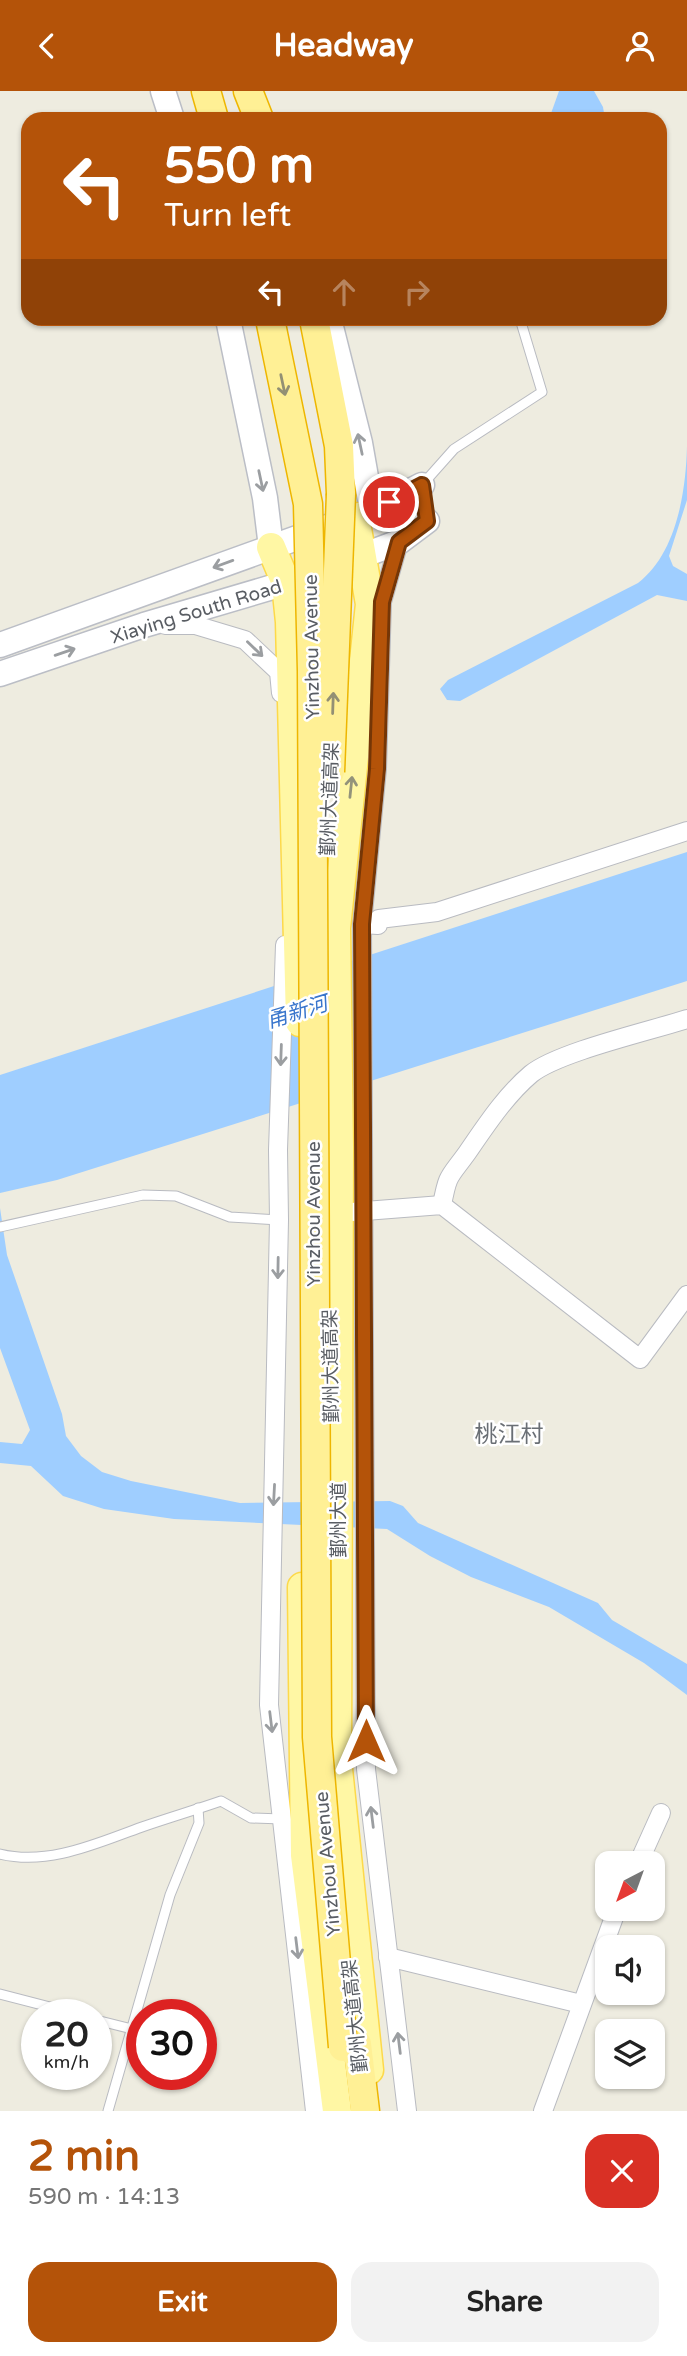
<!DOCTYPE html>
<html lang="en">
<head>
<meta charset="utf-8">
<style>
  body { margin:0; font-family:"Varela Round","Noto Sans SC",sans-serif; background:#f2f2f2; color:#222; height:100vh; display:flex; flex-direction:column; font-size:26px; white-space:nowrap }
  * { box-sizing:border-box; margin:0 }
  p { font-size:23px; color:#767676 }
  .icon { flex:none; width:38px; height:38px; fill:none; stroke:currentColor; stroke-width:2; stroke-linecap:round; stroke-linejoin:round }
  .map { position:relative; height:2020px; overflow:hidden }
  .drawer { display:flex; flex-direction:column; background:#fff; flex:1 }
  .drawer>* { flex:none }
  .top-card { position:absolute; left:21px; top:21px; width:646px; height:214px; border-radius:21px; box-shadow:0 2px 5px #0004; background:#b45309; color:#fff; overflow:hidden }
  .needle { width:46px; rotate:221deg }
  .buttons { position:absolute; left:595px; top:1760px; display:grid; gap:14px }
  .buttons a { display:grid; place-items:center; width:70px; height:70px; border-radius:14px; background:#fff; box-shadow:0 2px 5px #0004; font-size:35px }
  .speed { position:absolute; left:21px; top:1908px; display:flex; gap:14px; font-size:35px; font-weight:700; text-align:center }
  .speed>* { display:grid; place-content:center; width:91px; height:91px; border-radius:50%; background:#fff; box-shadow:0 2px 5px #0004; line-height:1 }
  .speed small { font-size:18px; font-weight:400 }
  .speed .limit { border:10px solid #d22; background:#fff; color:#111 }
  .pin { position:absolute; display:grid; place-items:center; width:60px; height:60px; color:#fff; margin:-30px; border:4px solid #fff; border-radius:50%; box-shadow:0 2px 7px #0007 }
  .me { position:absolute; width:77px; margin:-38px; rotate:0deg; stroke-linejoin:round; filter:drop-shadow(0 0 5px #0008) }
  .turn { display:flex; align-items:center; gap:24px; height:147px; padding:0 28px; font-size:32px }
  .turn .icon { width:91px; height:91px; stroke-width:2.5 }
  .turn b { display:block; font-size:49px; line-height:60px }
  .lanes { display:flex; align-items:center; height:66px; padding:0 28px; background:#0003; justify-content:center; gap:35px; direction:ltr }
  .lanes .off { opacity:.35 }
  .round { display:grid; place-items:center; flex:none; width:74px; height:74px; border-radius:21px; background:#f2f2f2 }
  .summary { display:flex; align-items:center; justify-content:space-between; height:119px; padding:0 28px }
  h1 { font-size:42px; font-weight:800; line-height:52px; color:#b45309 }
  .button { display:flex; gap:14px; margin-top:auto; padding:14px 28px }
  .button a { flex:1; height:80px; border-radius:21px; background:#b45309; color:#fff; font-size:28px; font-weight:800; line-height:80px; text-align:center }
  .button a+a { background:#f2f2f2; color:#222 }
  header { display:flex; justify-content:space-between; align-items:center; height:91px; padding:0 28px; background:#b45309; color:#fff; font-size:32px; font-weight:800 }
  .map>svg:first-child { display:block }
  .water { fill:#9fceff }
  .lines { fill:none; stroke-linecap:round; stroke-linejoin:round }
  .service-casing { stroke:#b9bbc1; stroke-width:11 }
  .minor-casing { stroke:#b9bbc1; stroke-width:20 }
  .secondary-casing { stroke:#bbbec6; stroke-width:27 }
  .primary-casing { stroke:#fdd94a; stroke-width:31 }
  .trunk-casing { stroke:#eeb600; stroke-width:31 }
  .service { stroke:#fff; stroke-width:9 }
  .minor { stroke:#fff; stroke-width:18 }
  .secondary { stroke:#fff; stroke-width:24 }
  .primary { stroke:#fff7a4; stroke-width:28 }
  .trunk { stroke:#fff095; stroke-width:28 }
  .trunk-bridge-casing { stroke:#eeb600; stroke-width:31; stroke-linecap:butt }
  .trunk-bridge { stroke:#fff095; stroke-width:28 }
  .oneway { stroke:#939074 }
  .oneway2 { stroke:#9b9ea1 }
  .oneway3 { stroke:#93937a }
  .route-casing { stroke:#753606; stroke-width:18 }
  .route { stroke:#b45309; stroke-width:12 }
  .labels { text-anchor:middle; stroke-width:5; stroke-linejoin:round; paint-order:stroke }
  .street-label { font-size:19px; fill:#595d63; stroke:#fff }
  .water-label { font-size:21px; font-style:italic; fill:#3875cc; stroke:#fff }
  .quarter-label { font-size:23px; fill:#6a6f75; stroke:#fff }
</style>
</head>
<body>
<header><svg class="icon" aria-label="back" viewBox="0 0 24 24"><path d="M15 5l-7 7 7 7"/></svg>Headway<svg class="icon" aria-label="person" viewBox="0 0 24 24"><circle cx="12" cy="8" r="4"/><path d="M4 21q1-7 8-7t8 7"/></svg></header>
<div class="map">
<svg width="687" height="2020" viewBox="0 0 687 2020">
  <rect width="100%" height="100%" fill="#eeece0"/>
  <g class="water">
    <polygon points="559,0 594,0 603,16 605,28 549,28"/>
    <path d="M687,355v54l-18,56 4,10 14,8v27l-30,-6 -197,106 -13,-1 -7,-11 8,-9 190,-97c38,-29 48,-90 49,-137z"/>
    <polygon points="687,761 687,890 57,1089 0,1102 0,984"/>
    <polygon points="0,1117 7,1164 62,1323 66,1345 81,1365 102,1381 131,1390 240,1412 390,1410 403,1415 418,1432 598,1512 612,1529 687,1573 687,1604 644,1572 549,1516 471,1486 430,1465 387,1438 174,1428 104,1418 63,1405 31,1375 0,1372 0,1351 22,1353 30,1339 0,1257"/>
  </g>
  <g class="lines">
    <defs>
      <g id="service">
        <polyline points="426,428 422,394 454,358 542,301 520,228"/>
        <polyline points="0,1136 143,1104 176,1105 230,1126 279,1129"/>
        <path d="M0,1763c49,12 97,-11 142,-27 26,-9 53,-17 79,-26l30,17 31,1"/>
        <polyline points="0,1903 77,1923"/>
        <polyline points="96,1929 132,1938"/>
        <polyline points="108,2020 170,1804 199,1732 198,1717"/>
      </g>
      <g id="minor">
        <polyline points="399,451 382,511 377,678 362,833 366,1678 407,2020"/>
        <polyline points="165,534 195,534 245,549 279,581 281,602"/>
        <polyline points="362,833 378,834 379,828 437,821 687,740"/>
        <polyline points="285,854 278,1059 279,1129 269,1614 315,2020"/>
        <path d="M442,1114c6,-32 7,-27 25,-52 18,-26 38,-57 64,-79 27,-22 119,-43 156,-55"/>
        <polyline points="352,1121 442,1114 640,1268 687,1204"/>
        <polyline points="638,1773 661,1722"/>
        <polyline points="388,1866 581,1913"/>
        <polyline points="543,2020 617,1818"/>
      </g>
      <g id="secondary">
        <polyline points="163,0 172,28"/>
        <polyline points="228,228 265,407 271,456"/>
        <polyline points="329,228 360,352 372,420"/>
        <polyline points="343,472 399,451 427,430"/>
        <polyline points="0,554 372,420 422,394"/>
        <polyline points="0,583 144,534 303,487"/>
      </g>
      <g id="primary">
        <polyline points="355,426 370,513 336,837 339,1056 337,1668 369,1979"/>
        <polyline points="271,456 286,492 290,531 300,931"/>
        <polyline points="302,1496 305,1764 337,2020"/>
      </g>
      <g id="trunk">
        <polyline points="206,0 214,28"/>
        <polyline points="248,0 259,28"/>
        <polyline points="314,228 339,355 341,403"/>
        <polyline points="357,1953 365,2020"/>
      </g>
    </defs>
    <use href="#service" class="service-casing"/>
    <use href="#minor" class="minor-casing"/>
    <use href="#secondary" class="secondary-casing"/>
    <use href="#primary" class="primary-casing"/>
    <use href="#trunk" class="trunk-casing"/>
    <use href="#service" class="service"/>
    <use href="#minor" class="minor"/>
    <use href="#secondary" class="secondary"/>
    <use href="#primary" class="primary"/>
    <use href="#trunk" class="trunk"/>
    <defs>
      <g id="trunk-bridge">
        <polyline points="270,228 308,413 312,580 317,1646 343,1956"/>
        <polyline points="330,681 341,403"/>
      </g>
    </defs>
    <use href="#trunk-bridge" class="trunk-bridge-casing"/>
    <use href="#trunk-bridge" class="trunk-bridge"/>
  </g>
  <defs><path id="oneway-shaft" d="M-6 0H5M1.5-3L5.5 0L1.5 3" fill="none" stroke-width="1.6" stroke-linecap="round" stroke-linejoin="round" transform="scale(1.75)"/></defs>
  <g class="oneway">
    <use href="#oneway-shaft" transform="translate(283 294) rotate(78)"/>
    <use href="#oneway-shaft" transform="translate(333 612) rotate(-88)"/>
  </g>
  <g class="oneway2">
    <use href="#oneway-shaft" transform="translate(360 353) rotate(-102)"/>
    <use href="#oneway-shaft" transform="translate(261 390) rotate(78)"/>
    <use href="#oneway-shaft" transform="translate(223 473) rotate(160)"/>
    <use href="#oneway-shaft" transform="translate(255 558) rotate(44)"/>
    <use href="#oneway-shaft" transform="translate(65 561) rotate(-19)"/>
    <use href="#oneway-shaft" transform="translate(281 964) rotate(92)"/>
    <use href="#oneway-shaft" transform="translate(278 1177) rotate(91)"/>
    <use href="#oneway-shaft" transform="translate(274 1404) rotate(93)"/>
    <use href="#oneway-shaft" transform="translate(271 1631) rotate(83)"/>
    <use href="#oneway-shaft" transform="translate(372 1726) rotate(-97)"/>
    <use href="#oneway-shaft" transform="translate(297 1857) rotate(83)"/>
    <use href="#oneway-shaft" transform="translate(399 1952) rotate(-97)"/>
  </g>
  <use class="oneway3" href="#oneway-shaft" transform="translate(351 696) rotate(-84)"/>
  <g class="lines">
    <defs>
      <polyline id="route" points="366,1650 362,833 377,678 382,511 399,451 427,430 422,394 389,411"/>
    </defs>
    <use href="#route" class="route-casing"/>
    <use href="#route" class="route"/>
  </g>
  <g class="labels">
    <g class="street-label">
      <text transform="translate(196 520) rotate(-17)" y="7">Xiaying South Road</text>
      <text transform="translate(311 556) rotate(-91)" y="7">Yinzhou Avenue</text>
      <text transform="translate(329 708) rotate(-88)" y="7">鄞州大道高架</text>
      <text transform="translate(313 1123) rotate(-90)" y="7">Yinzhou Avenue</text>
      <text transform="translate(330 1275) rotate(-91)" y="7">鄞州大道高架</text>
      <text transform="translate(338 1429) rotate(-90)" y="7">鄞州大道</text>
      <text transform="translate(327 1773) rotate(-95)" y="7">Yinzhou Avenue</text>
      <text transform="translate(354 1925) rotate(-96)" y="7">鄞州大道高架</text>
    </g>
    <g class="water-label">
      <text transform="translate(297 921) rotate(-17)" y="7">甬新河</text>
    </g>
    <g class="quarter-label">
      <text x="509" y="1351">桃江村</text>
    </g>
  </g>
</svg>
<div class="buttons">
<a><svg class="needle" viewBox="-14 -14 28 28"><path d="M0-13l5 13h-10z" fill="#e53935"/><path d="M0 13l5-13h-10z" fill="#767676"/></svg></a>
<a><svg class="icon" aria-label="sound" viewBox="0 0 24 24"><path d="M4 9h4l5-4v14l-5-4H4zM17 9q2 3 0 6"/></svg></a>
<a><svg class="icon" aria-label="layers" viewBox="0 0 24 24"><path d="M12 4l9 5-9 5-9-5zM3 14l9 5 9-5"/></svg></a>
</div>
<div class="speed"><div>20<small>km/h</small></div><div class="limit">30</div></div>
<div class="pin" style="left:389px;top:411px;background:#d93025"><svg class="icon" aria-label="arrive" viewBox="0 0 24 24"><path d="M6 21V4h12l-3 4 3 4H6"/></svg></div>
<svg class="me" style="left:366px;top:1650px" viewBox="-20 -20 40 40"><path d="M0-17L14 15 0 8-14 15z" fill="#b45309" stroke="#fff" stroke-width="4"/></svg>
<div class="top-card">
<div class="turn"><svg class="icon" aria-label="left" viewBox="0 0 24 24"><path d="M17 20v-9H6M10 6l-5 5 5 5"/></svg><div><b>550 m</b>Turn left</div></div>
<div class="lanes"><svg class="icon" aria-label="left" viewBox="0 0 24 24"><path d="M17 20v-9H6M10 6l-5 5 5 5"/></svg><svg class="icon off" aria-label="ahead" viewBox="0 0 24 24"><path d="M12 20V5M6 11l6-6 6 6"/></svg><svg class="icon off" aria-label="right" viewBox="0 0 24 24"><path d="M7 20v-9h11M14 6l5 5-5 5"/></svg></div>
</div>
</div>
<section class="drawer">
<div class="summary"><div><h1>2 min</h1><p>590 m · 14:13</p></div><a class="round" style="background:#d93025;color:#fff"><svg class="icon" aria-label="close" viewBox="0 0 24 24"><path d="M6 6l12 12M18 6L6 18"/></svg></a></div>
<div class="button"><a>Exit</a><a>Share</a></div>
</section>
</body>
</html>
